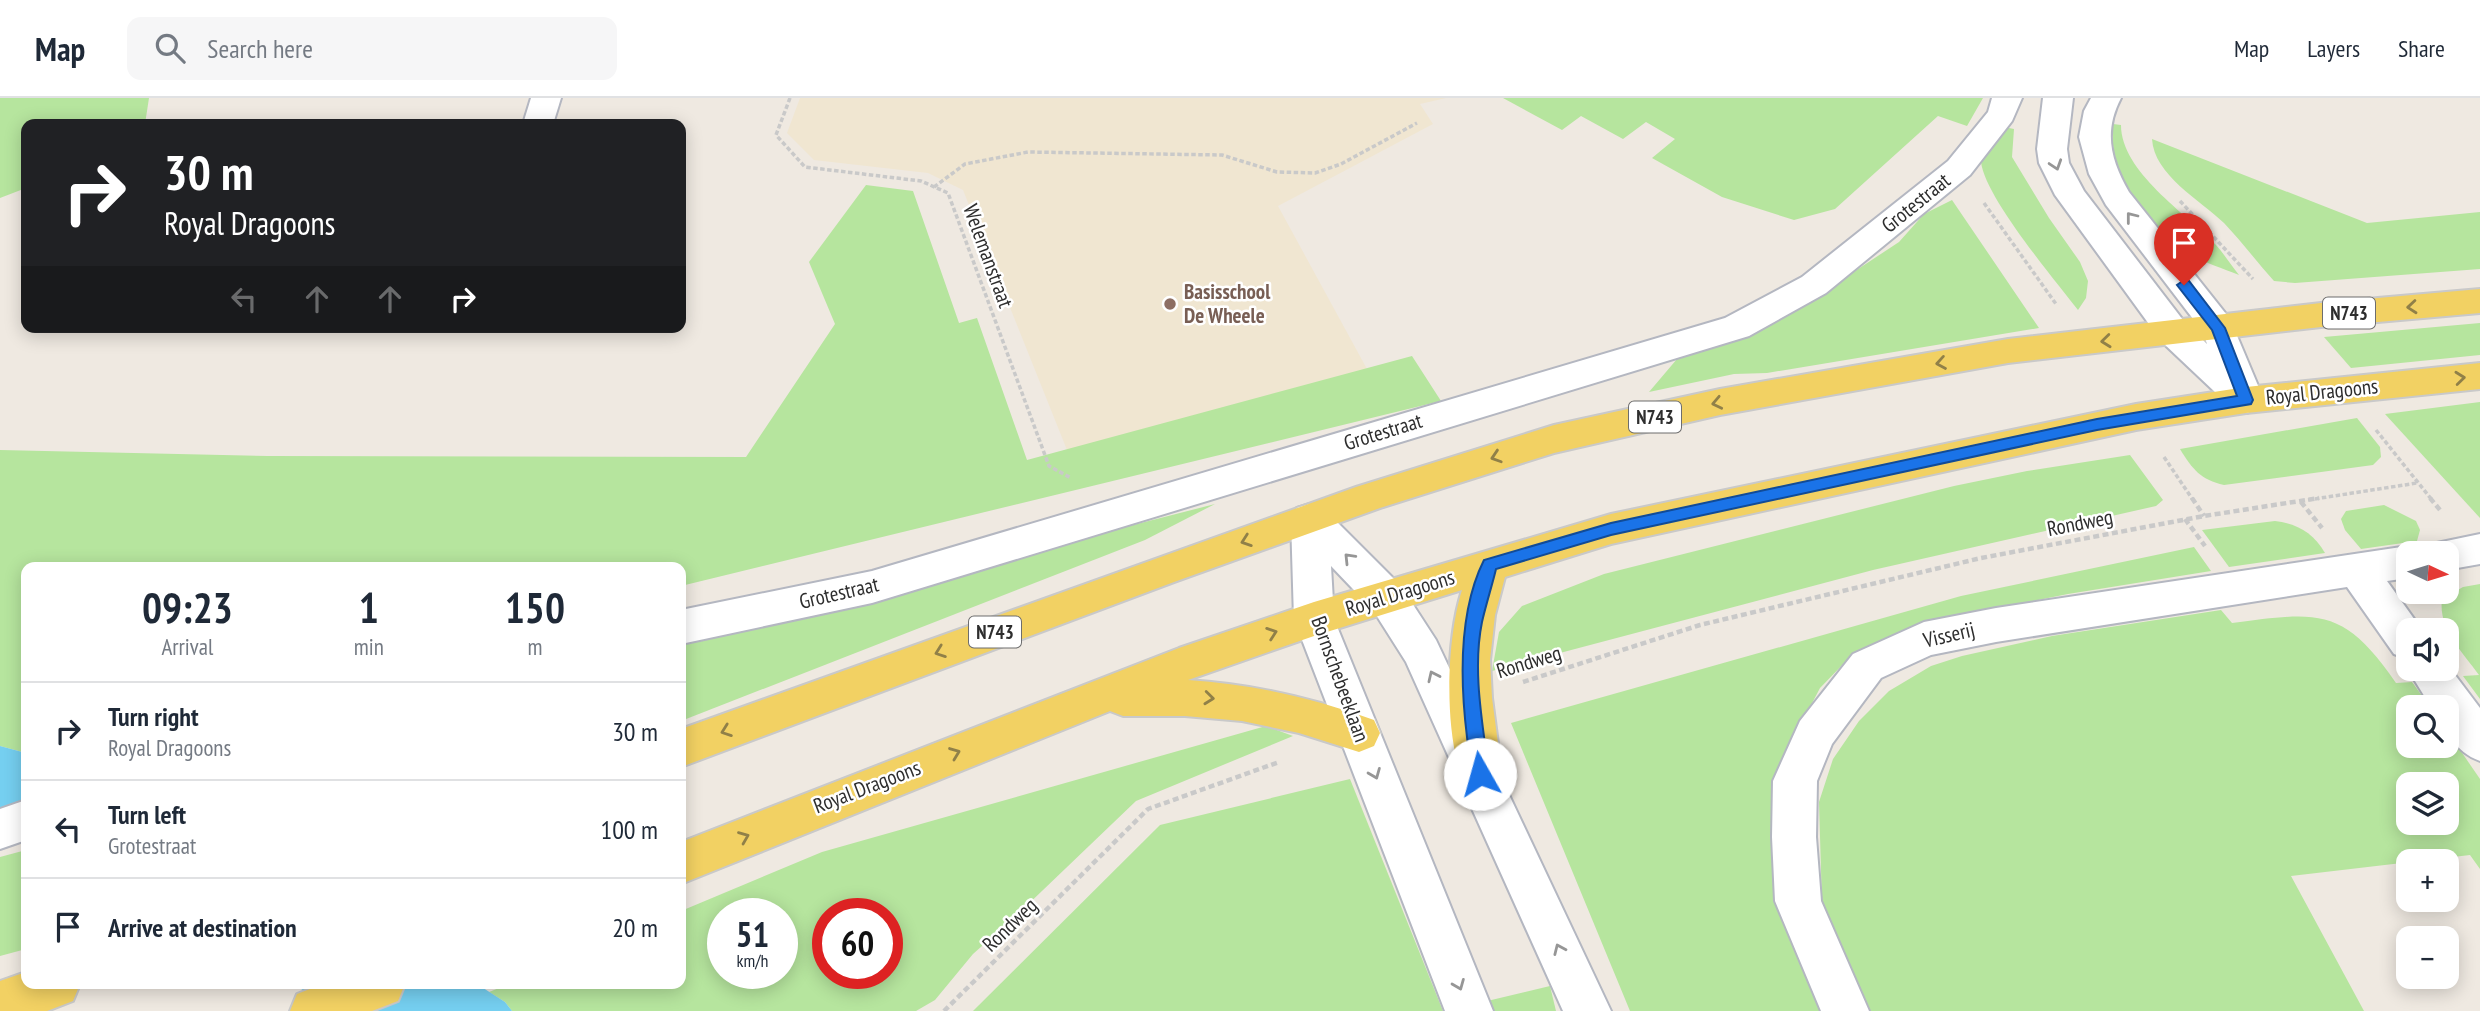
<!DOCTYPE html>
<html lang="en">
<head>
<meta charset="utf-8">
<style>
  body { margin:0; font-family:"PT Sans Narrow",sans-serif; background:#f6f6f7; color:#1f2937; height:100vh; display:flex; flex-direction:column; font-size:26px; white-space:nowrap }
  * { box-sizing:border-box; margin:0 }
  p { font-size:23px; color:#747a83 }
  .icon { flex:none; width:38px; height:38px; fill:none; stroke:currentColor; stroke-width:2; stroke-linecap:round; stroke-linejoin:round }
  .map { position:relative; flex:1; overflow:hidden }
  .panel { position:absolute; left:21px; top:464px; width:665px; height:427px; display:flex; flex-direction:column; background:#fff; border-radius:14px; box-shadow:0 4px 18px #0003 }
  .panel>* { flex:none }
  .banner { position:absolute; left:21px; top:21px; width:665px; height:214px; border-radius:14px; box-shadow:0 4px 18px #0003; background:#202124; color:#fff; overflow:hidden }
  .needle { width:46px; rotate:94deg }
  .buttons { position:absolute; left:2396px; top:443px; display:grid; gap:14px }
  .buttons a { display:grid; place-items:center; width:63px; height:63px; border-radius:14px; background:#fff; box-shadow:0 4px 18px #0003; font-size:35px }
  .speed { position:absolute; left:707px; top:800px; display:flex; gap:14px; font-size:35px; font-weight:700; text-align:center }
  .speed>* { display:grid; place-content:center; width:91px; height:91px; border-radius:50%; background:#fff; box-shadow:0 4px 18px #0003; line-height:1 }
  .speed small { font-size:18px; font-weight:400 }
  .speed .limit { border:10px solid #d22; background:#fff; color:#111 }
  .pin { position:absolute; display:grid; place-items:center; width:60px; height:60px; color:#fff; margin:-72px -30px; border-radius:50% 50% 50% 0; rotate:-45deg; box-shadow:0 0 7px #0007 }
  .pin .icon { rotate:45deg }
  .me { position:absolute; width:77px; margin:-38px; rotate:353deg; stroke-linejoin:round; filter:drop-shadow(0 0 5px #0008) }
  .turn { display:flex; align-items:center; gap:24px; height:147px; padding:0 28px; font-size:32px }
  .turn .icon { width:91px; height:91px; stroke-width:2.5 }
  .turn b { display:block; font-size:49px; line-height:60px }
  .lanes { display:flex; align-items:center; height:66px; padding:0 28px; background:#0003; justify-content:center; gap:35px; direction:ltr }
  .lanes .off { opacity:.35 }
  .eta { display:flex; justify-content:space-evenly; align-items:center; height:119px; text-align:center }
  .eta b { font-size:42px; font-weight:600; line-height:49px }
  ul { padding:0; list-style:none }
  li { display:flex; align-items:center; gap:21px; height:98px; padding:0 28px; border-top:2px solid #e0e1e3 }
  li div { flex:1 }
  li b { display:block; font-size:26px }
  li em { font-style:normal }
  header { display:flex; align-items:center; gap:42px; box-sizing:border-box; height:98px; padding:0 35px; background:#fff; border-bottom:2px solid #e0e1e3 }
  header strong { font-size:33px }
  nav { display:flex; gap:38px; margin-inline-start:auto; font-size:24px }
  .search { width:490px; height:63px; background:#f6f6f7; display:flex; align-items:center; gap:18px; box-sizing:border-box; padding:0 24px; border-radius:14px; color:#747a83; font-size:26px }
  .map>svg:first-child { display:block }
  .education { fill:#f0e6d1 }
  .green { fill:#b6e59e; fill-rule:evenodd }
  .water { fill:#75cff0 }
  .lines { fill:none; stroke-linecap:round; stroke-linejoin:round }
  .minor-casing { stroke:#b4b7c1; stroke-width:4 }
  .major-casing { stroke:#c9c9c9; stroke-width:4 }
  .path-far1 { stroke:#c9c9c9; stroke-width:3.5; stroke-dasharray:4.5 2.5; stroke-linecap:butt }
  .path { stroke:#c9c9c9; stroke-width:4.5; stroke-dasharray:6 3.5; stroke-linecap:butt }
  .minor { fill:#fff; fill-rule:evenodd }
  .major { fill:#f2d163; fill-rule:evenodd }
  .oneway { stroke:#969696 }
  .oneway2 { stroke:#908048 }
  .route { fill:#1a73e8; stroke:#114b97; stroke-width:2 }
  .education-dot { fill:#8d6e63; stroke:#fff; stroke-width:2.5 }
  .labels { text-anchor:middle; stroke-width:5; stroke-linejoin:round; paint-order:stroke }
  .shield { fill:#fff; stroke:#6d6d6d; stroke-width:2 }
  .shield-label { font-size:19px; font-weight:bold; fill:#2e2e2e }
  .street-label { font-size:21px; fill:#2e2e2e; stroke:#fff }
  .education-label { font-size:21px; font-weight:bold; fill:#785e54; stroke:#fff; text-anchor:start }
</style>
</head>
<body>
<header>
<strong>Map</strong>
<div class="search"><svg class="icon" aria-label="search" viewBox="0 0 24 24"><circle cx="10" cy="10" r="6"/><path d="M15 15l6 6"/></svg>Search here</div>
<nav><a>Map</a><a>Layers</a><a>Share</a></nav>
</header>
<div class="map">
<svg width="2480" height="913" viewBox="0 0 2480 913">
  <rect width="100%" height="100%" fill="#efe9e1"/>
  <polygon class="education" points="800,0 1446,0 1420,6 1433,26 1278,108 1367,271 1067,352 963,92 928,75 814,62 787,35"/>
  <g class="green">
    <polygon points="0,0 149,0 145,26 26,26 26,90 0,100"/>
    <polygon points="1503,0 1983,0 1967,28 1938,18 1835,111 1794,122 1722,99 1652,60 1675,41 1646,24 1623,41 1581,18 1562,32"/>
    <path d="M2113,26l8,1c0,47 65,88 95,120 8,9 15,20 23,30 -17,-7 -35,-12 -50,-22 -44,-25 -82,-78 -76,-129z"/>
    <path d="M2004,29l10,2 -2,28 37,61 31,44 8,19 -2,17 -8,12c-24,-31 -93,-113 -97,-148z"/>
    <path d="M2152,41l215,84 113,-11v57l-185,14 -21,-2c-17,-19 -33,-40 -50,-58 -24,-23 -70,-48 -72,-84z"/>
    <polygon points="866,87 913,93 959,225 977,220 1027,362 1412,258 1441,303 681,488 681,469 26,469 26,655 0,648 0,352 268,358 746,359 835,226 809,164"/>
    <polygon points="1952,102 2039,230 1767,275 1734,276 1649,294 1677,261 1750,234 1802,208 1899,144 1924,116"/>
    <polygon points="2480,225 2480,257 2351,270 2324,239"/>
    <polygon points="2480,304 2480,420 2385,316"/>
    <path d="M2357,320l23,29 1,10 -8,8 -149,20c-23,-5 -32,-16 -44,-36z"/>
    <polygon points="2130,357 2163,402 2156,408 1873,472 1492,573 1499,534 1522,508 1604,476 1954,388 2027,373"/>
    <polygon points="1215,406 1145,442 681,623 681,543"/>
    <polygon points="2384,407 2416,423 2420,432 2417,443 2361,451 2345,432 2341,421 2346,413"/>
    <path d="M2275,423c23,3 38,12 50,32l-96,14 -27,-37z"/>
    <polygon points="2194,449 2211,473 2068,496 1924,525 1852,557 1820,590 1788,651 1844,913 1630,913 1511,625 1961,498"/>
    <path d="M2480,486v115l-17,-23 16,-1c-17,-24 -41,-46 -37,-76l21,-12z"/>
    <path d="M2221,512l11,13c86,-11 111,-17 164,60l16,-1 18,25h-22v39h38l1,-15 33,48v90l-10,-14 -179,21 73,135h-494l-48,-106 -3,-103 14,-43 26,-38 30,-30 42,-25 31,-10 90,-20zM2408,686h38v38h-38z"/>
    <path d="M1266,628l27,10 -157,65 -117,112 -46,41 -38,46 -19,11h-404l-7,-9 -16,-10 20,-8h172v-73l141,-59zM723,816h59v59h-59zM828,816h59v59h-59z"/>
    <polygon points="1350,681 1443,913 973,913 1160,727"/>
    <polygon points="26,752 26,851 0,858 0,759"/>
    <polygon points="1550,888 1556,913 1486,913 1483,904"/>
  </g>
  <g class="water">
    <polygon points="0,648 26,655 26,737 0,730"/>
    <polygon points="294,886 477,886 505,904 512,913 333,913"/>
  </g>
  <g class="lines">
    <defs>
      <g id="minor">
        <polygon points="531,0 561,0 553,26 523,26"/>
        <polygon points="1992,0 2022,0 2012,23 1970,77 1826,195 1749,238 872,505 681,546 681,512 872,473 1725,220 1802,179 1948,63 1988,14"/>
        <path d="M2043,0h30l-6,51 2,14 15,28 102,133 21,20 -4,-12 -97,-127 -17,-31 -10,-37 5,-26 7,-13h30c-18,34 -10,63 8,94l101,127 34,81 -5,9 -13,4 -13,-4 -71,-67 -107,-147 -16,-32 -2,-14z"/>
        <polygon points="1310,406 1323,410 1401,488 1436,542 1611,913 1563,913 1406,564 1373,512 1331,468 1334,521 1493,913 1445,913 1294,521 1291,421 1297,410"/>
        <polygon points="2480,436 2480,466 2446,472 2446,455 2428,455 2432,446"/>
        <polygon points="2408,448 2423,455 2408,455 2408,480 2387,483 2422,532 2408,532 2408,561 2394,556 2347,489 1996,544 1931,557 1881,580 1832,646 1817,683 1816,739 1821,803 1869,913 1821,913 1775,803 1772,739 1773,683 1800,623 1853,556 1924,524 1996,510"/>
        <path d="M2446,565l34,45v53c-26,-10 -34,-28 -34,-54h-15l-24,-39 1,-3v3h38z"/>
        <polygon points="26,702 26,742 0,751 0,711"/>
      </g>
      <g id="major">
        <polygon points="2480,191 2480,215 2321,229 2008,265 1720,317 1554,355 1380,410 1174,484 681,669 681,631 1356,389 1554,327 1720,291 2008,241 2321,205"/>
        <path d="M2480,265v26l-234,24 -110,17 -525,114 -106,33 -10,38 -5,45 2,38 10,76 -6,14 -15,5 -15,-5c-23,-49 -20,-147 -4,-198l-148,46 -126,44c64,4 125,18 186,40l6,13 -6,13 -15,6 -60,-19 -57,-12 -57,-5h-62l-13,-5 -429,173v-42l498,-194 135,-46 297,-88 525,-110 110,-17z"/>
        <polygon points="26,874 26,886 80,886 73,903 47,913 0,913 0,883"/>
        <polygon points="323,886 405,886 398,903 372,913 290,913 297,896"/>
      </g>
    </defs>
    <use href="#minor" class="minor-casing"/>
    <use href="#major" class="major-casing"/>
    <g class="path-far1">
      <polyline points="790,0 776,37 805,69 921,83 948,95 1049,368 1071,380"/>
      <polyline points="934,89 965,66 1028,54 1222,57 1277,74 1315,75 1341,66 1417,25"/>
      <polyline points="2180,103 2253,181"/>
      <polyline points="1984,105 2056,206"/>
      <polyline points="2376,332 2432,402"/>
      <polyline points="2164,359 2193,402"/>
      <polyline points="2308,402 2417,385"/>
    </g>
    <g class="path">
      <polyline points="2192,400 2204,418"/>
      <polyline points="2430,400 2440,412"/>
      <polyline points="2301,404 2322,430"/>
      <polyline points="2185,421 2205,448"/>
      <polyline points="1523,584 1700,527 1981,460 2204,418 2319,400"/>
      <polyline points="944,913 1148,711 1279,664"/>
    </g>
    <use href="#minor" class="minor"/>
    <use href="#major" class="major"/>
  </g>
  <defs><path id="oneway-chevron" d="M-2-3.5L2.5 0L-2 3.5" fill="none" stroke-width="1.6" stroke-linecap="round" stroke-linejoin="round" transform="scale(1.75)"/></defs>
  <g class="oneway">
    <use href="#oneway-chevron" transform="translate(2056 67) rotate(72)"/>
    <use href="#oneway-chevron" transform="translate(2131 119) rotate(-128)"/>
    <use href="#oneway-chevron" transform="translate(1349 460) rotate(-134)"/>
    <use href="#oneway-chevron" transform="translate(1433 578) rotate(-115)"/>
    <use href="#oneway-chevron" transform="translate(1375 676) rotate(68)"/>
    <use href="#oneway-chevron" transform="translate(1559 851) rotate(-114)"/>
    <use href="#oneway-chevron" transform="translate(1459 887) rotate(68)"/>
  </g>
  <g class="oneway2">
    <use href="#oneway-chevron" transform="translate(2412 209) rotate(175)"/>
    <use href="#oneway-chevron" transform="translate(2106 243) rotate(174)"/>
    <use href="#oneway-chevron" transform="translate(1941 265) rotate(170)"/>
    <use href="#oneway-chevron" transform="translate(2460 280) rotate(-6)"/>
    <use href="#oneway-chevron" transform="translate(1717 305) rotate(168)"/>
    <use href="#oneway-chevron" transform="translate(1496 359) rotate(162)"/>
    <use href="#oneway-chevron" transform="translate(1246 443) rotate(161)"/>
    <use href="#oneway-chevron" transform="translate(1272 535) rotate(-19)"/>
    <use href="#oneway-chevron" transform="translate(940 554) rotate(160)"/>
    <use href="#oneway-chevron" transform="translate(1209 600) rotate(6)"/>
    <use href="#oneway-chevron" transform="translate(726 633) rotate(160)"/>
    <use href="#oneway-chevron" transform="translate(955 655) rotate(-21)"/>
    <use href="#oneway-chevron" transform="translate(744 739) rotate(-22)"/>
  </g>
  <path class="route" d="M2184,182l5,1 36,47 28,72 -2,4 -154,26 -486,105 -115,34c-4,17 -10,35 -14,53 -10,49 1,103 7,152l-2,6 -7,2 -6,-2c-6,-13 -5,-29 -7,-43 -7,-57 -9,-125 17,-177l127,-37 486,-104 140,-23 -25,-66 -35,-45z"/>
  <circle class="education-dot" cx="1170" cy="206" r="7"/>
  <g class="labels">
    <g class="shield">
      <rect x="2323" y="199.5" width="52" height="31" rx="5"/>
      <rect x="1629" y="303.5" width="52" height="31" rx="5"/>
      <rect x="969" y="518.5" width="52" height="31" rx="5"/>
    </g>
    <g class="shield-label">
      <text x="2349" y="222">N743</text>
      <text x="1655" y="326">N743</text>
      <text x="995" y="541">N743</text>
    </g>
    <g class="street-label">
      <text transform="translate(1916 105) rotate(-39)" y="7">Grotestraat</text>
      <text transform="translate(988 158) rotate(70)" y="7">Welemanstraat</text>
      <text transform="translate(2322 294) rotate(-6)" y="7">Royal Dragoons</text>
      <text transform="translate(1383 334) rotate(-17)" y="7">Grotestraat</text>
      <text transform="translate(2080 425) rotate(-11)" y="7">Rondweg</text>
      <text transform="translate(839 495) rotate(-13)" y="7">Grotestraat</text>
      <text transform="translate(1400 495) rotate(-17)" y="7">Royal Dragoons</text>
      <text transform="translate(1949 537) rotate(-13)" y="7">Visserij</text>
      <text transform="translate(1529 564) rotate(-17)" y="7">Rondweg</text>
      <text transform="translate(1340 581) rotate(70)" y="7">Bornschebeeklaan</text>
      <text transform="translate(867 689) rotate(-21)" y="7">Royal Dragoons</text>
      <text transform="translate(1010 827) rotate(-44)" y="7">Rondweg</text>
    </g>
    <g class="education-label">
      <text x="1184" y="201">Basisschool<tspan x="1184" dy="24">De Wheele</tspan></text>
    </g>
  </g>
</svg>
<div class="buttons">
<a><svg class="needle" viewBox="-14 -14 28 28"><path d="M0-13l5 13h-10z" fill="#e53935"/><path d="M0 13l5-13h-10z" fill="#747a83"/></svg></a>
<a><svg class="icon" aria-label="sound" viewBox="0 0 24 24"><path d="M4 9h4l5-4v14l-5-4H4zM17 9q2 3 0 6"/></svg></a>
<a><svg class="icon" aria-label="search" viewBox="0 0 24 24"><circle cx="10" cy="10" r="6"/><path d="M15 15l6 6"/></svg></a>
<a><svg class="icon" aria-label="layers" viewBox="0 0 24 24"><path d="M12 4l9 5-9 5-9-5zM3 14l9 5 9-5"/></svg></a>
<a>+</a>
<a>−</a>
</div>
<div class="speed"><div>51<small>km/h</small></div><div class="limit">60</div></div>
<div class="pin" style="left:2184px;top:187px;background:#d93025"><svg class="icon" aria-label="arrive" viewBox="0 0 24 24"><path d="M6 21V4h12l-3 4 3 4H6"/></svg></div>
<svg class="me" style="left:1480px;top:676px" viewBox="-20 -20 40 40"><circle r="19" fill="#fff"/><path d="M0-13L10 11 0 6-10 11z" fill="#1a73e8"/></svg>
<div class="banner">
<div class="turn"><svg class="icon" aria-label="right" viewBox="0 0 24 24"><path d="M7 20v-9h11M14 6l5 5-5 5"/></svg><div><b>30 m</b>Royal Dragoons</div></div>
<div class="lanes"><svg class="icon off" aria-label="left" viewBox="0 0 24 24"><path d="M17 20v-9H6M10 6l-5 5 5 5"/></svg><svg class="icon off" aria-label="ahead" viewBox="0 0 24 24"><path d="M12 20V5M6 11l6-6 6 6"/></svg><svg class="icon off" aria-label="ahead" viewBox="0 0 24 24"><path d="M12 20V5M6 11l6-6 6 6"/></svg><svg class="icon" aria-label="right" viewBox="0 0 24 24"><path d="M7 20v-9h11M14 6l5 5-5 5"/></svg></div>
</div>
<section class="panel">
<div class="eta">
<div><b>09:23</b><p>Arrival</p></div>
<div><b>1</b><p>min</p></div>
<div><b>150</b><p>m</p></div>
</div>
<ul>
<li><svg class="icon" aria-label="right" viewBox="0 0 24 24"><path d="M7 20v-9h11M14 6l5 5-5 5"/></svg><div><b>Turn right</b><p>Royal Dragoons</p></div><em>30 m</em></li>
<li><svg class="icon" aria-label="left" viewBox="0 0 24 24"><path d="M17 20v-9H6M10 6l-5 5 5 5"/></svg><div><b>Turn left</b><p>Grotestraat</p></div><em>100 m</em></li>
<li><svg class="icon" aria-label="arrive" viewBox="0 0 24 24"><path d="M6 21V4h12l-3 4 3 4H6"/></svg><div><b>Arrive at destination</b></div><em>20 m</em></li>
</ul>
</section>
</div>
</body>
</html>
